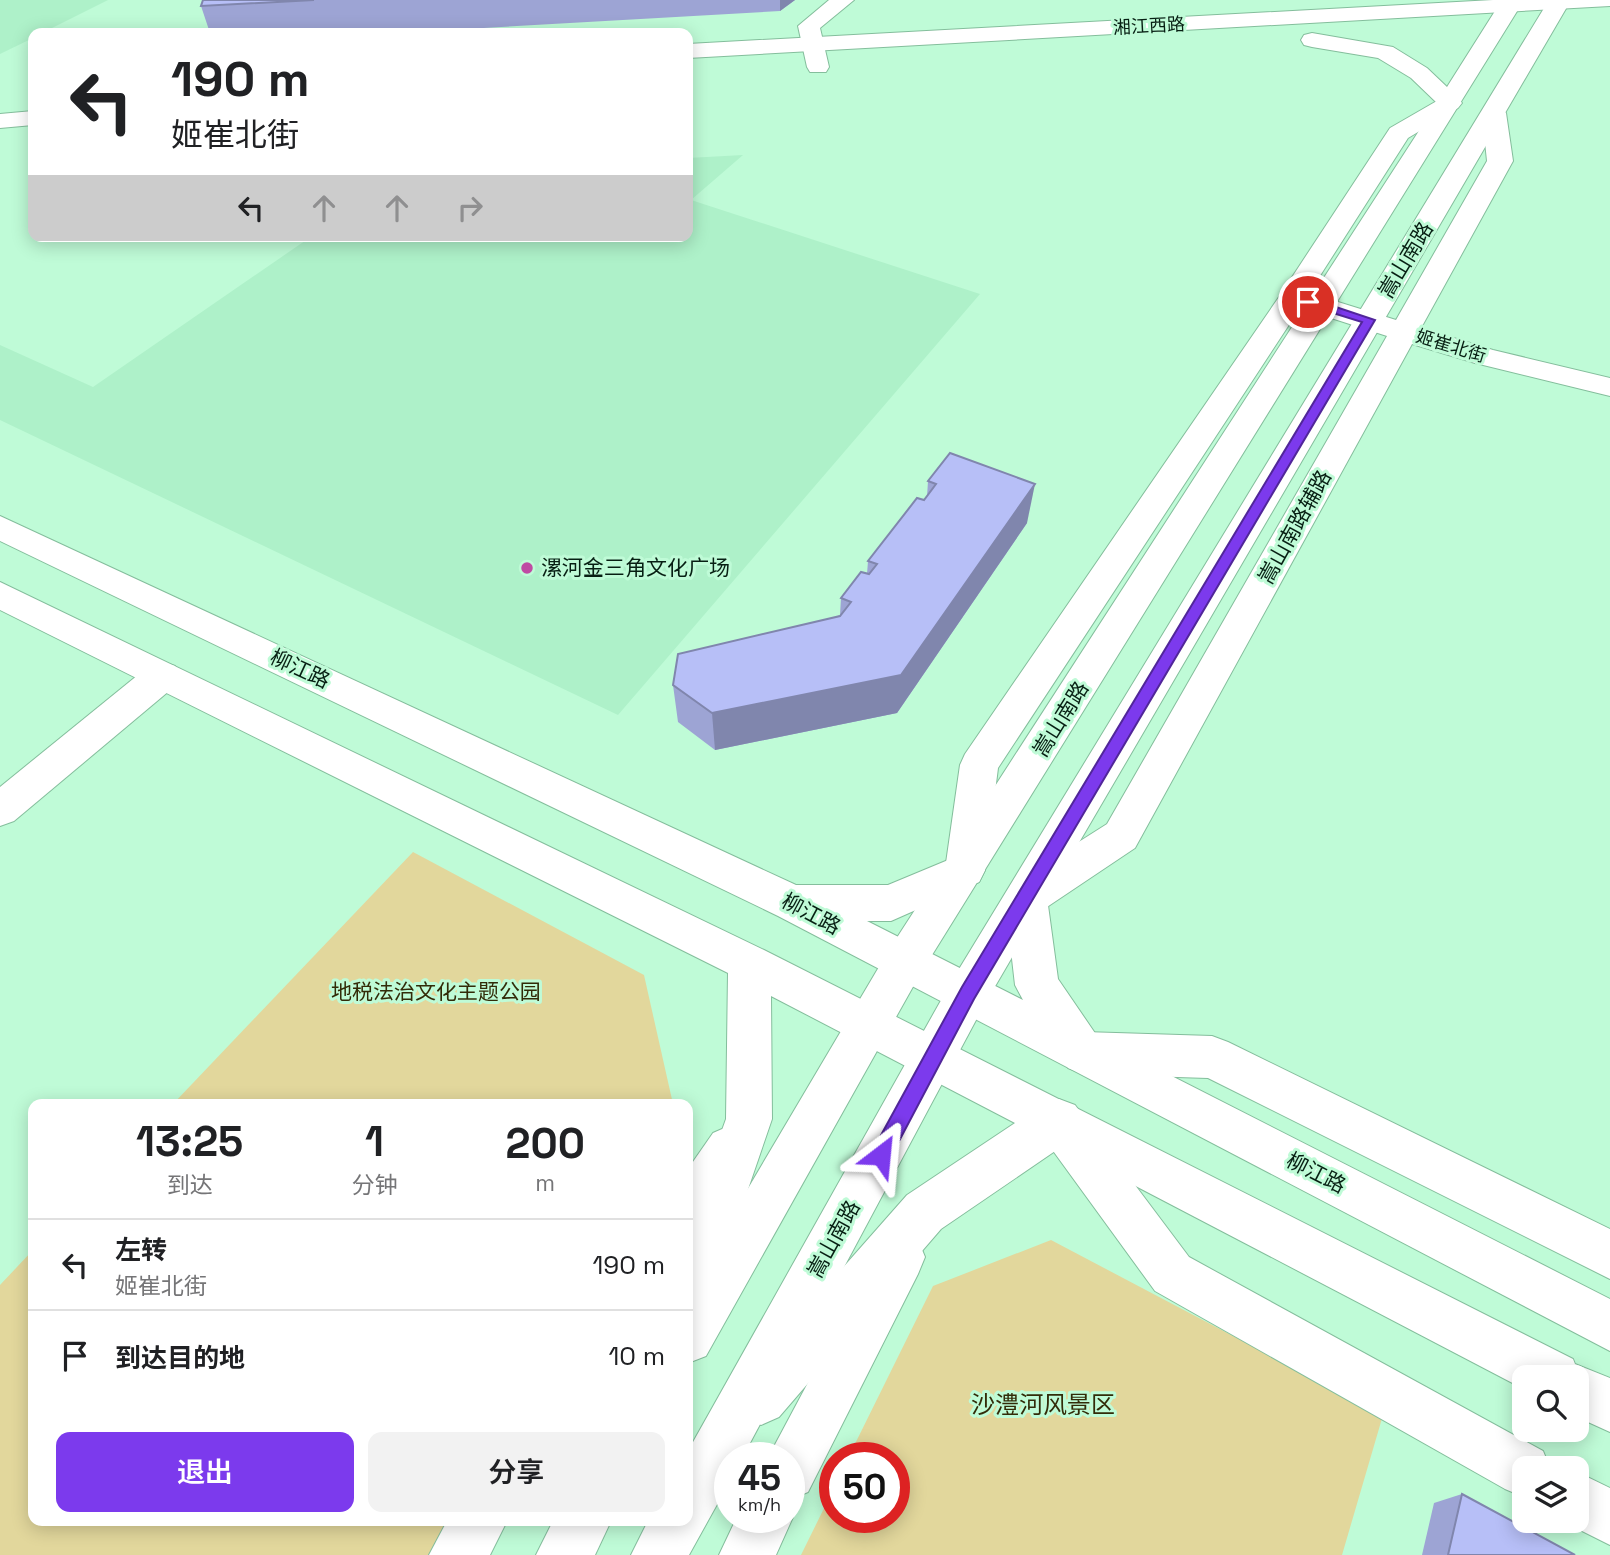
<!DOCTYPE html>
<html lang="zh">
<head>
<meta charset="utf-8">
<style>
  body { margin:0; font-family:"Space Grotesk","Noto Sans SC",sans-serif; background:#f2f2f2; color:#202124; height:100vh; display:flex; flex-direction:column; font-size:26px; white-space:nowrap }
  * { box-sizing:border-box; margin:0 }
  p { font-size:23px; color:#757577 }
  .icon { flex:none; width:38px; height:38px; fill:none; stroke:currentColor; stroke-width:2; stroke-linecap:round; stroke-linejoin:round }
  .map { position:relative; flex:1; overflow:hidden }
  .details { position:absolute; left:28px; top:1099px; width:665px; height:427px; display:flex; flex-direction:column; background:#fff; border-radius:14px; box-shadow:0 4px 18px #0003 }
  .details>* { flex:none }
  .hud { position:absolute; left:28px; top:28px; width:665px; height:214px; border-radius:14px; box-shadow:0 4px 18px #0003; background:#fff; color:#202124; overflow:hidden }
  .fabs { position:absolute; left:1512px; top:1365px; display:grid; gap:14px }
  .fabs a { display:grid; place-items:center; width:77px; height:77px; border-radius:14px; background:#fff; box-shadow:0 4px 18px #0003; font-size:35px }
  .speed { position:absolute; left:714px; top:1442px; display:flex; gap:14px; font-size:35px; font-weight:700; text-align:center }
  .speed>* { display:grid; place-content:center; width:91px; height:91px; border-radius:50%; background:#fff; box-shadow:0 4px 18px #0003; line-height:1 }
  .speed small { font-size:18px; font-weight:400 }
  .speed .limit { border:10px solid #d22; background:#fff; color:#111 }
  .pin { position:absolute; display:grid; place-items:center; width:60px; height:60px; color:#fff; margin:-30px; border:4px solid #fff; border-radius:50%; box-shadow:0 2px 7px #0007 }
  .me { position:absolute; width:77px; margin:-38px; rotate:29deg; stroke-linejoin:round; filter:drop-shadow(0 0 5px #0008) }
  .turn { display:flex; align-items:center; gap:24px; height:147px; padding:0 28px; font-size:32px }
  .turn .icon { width:91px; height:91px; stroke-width:2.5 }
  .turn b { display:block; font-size:49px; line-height:60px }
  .lanes { display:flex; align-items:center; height:66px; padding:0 28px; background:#0003; justify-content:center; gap:35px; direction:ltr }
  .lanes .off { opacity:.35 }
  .eta { display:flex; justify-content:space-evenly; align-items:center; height:119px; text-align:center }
  .eta b { font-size:42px; font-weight:600; line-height:49px }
  .button { display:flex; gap:14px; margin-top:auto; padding:14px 28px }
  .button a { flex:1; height:80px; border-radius:14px; background:#7c3aed; color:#fff; font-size:28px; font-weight:600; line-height:80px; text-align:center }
  .button a+a { background:#f2f2f2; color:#202124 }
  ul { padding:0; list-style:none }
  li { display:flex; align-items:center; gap:21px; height:91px; padding:0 28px; border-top:2px solid #e0e0e0 }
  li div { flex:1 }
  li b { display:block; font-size:26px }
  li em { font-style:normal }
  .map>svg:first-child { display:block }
  .built { fill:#aef1c9 }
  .green { fill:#e2d79c }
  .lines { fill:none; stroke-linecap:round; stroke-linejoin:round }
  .minor-casing { stroke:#84be9c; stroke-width:2 }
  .tertiary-casing { stroke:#84be9c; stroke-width:2 }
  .secondary-casing { stroke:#84be9c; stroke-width:2 }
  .primary-casing { stroke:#84be9c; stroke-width:2 }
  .minor { fill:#fff; fill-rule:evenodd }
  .tertiary { fill:#fff; fill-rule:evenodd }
  .secondary { fill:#fff; fill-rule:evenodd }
  .primary { fill:#fff; fill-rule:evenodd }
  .wall { fill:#9da4d4 }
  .shaded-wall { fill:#8086ad }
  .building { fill:#b7bff7; stroke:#8086ad; stroke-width:2 }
  .route { fill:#7c3aed; stroke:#51269a; stroke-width:2 }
  .poi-dot { fill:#bf4ba3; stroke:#bffbd7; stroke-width:2.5 }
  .labels { text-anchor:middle; stroke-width:6; stroke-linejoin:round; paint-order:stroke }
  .far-street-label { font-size:18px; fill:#071f13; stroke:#bffbd7 }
  .street-label { font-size:21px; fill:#071f13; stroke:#bffbd7 }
  .poi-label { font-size:21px; fill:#071f13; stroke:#bffbd7; text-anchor:start }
  .park-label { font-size:21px; fill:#322b08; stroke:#bffbd7 }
  .near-park-label { font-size:24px; fill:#322b08; stroke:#bffbd7 }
</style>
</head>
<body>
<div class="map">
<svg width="1610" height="1555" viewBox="0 0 1610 1555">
  <rect width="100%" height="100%" fill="#bffbd7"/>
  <g class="built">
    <polygon points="0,0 108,0 42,33 33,33 33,38 0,54"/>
    <polygon points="743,155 691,200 980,294 618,715 0,420 0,345 93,387 312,236 688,236 688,158"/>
  </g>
  <g class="green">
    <polygon points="413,852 644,975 673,1104 173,1104"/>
    <polygon points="1051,1240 1383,1415 1342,1555 801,1555 835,1486 835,1517 894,1517 894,1458 848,1458 933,1286"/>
    <polygon points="33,1250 33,1521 462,1521 491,1542 482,1555 0,1555 0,1285"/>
  </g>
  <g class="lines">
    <defs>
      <g id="minor">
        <polygon points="1450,96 1458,98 1462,103 1458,108 1408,138 1309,293 1396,320 1487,161 1482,113 1486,108 1494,106 1502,108 1506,113 1513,161 1421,328 1493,350 1610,378 1610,396 1475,363 1412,344 1135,848 1041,911 1026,916 1011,911 1005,898 1011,885 1107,824 1387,336 1300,308 998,768 985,870 979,882 965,887 951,882 945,870 960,765 965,754 1279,297 1390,128 1442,98"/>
        <polygon points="162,662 175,666 180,676 175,686 14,821 0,826 0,787 149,666"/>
        <polygon points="1084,1032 1212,1036 1228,1042 1610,1229 1610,1279 1208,1078 1084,1074 1068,1068 1062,1053 1068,1038"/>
        <polygon points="1059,1099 1075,1105 1189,1257 1543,1451 1550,1468 1524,1468 1524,1497 1505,1489 1155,1291 1043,1137 1036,1121 1043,1105"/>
        <polygon points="729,1126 745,1133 752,1149 745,1165 705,1228 688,1235 688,1169 713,1133"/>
        <polygon points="901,1233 918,1240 925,1257 918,1274 808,1492 789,1500 789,1458 768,1458 770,1454 884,1240"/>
        <polygon points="1577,1472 1610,1488 1610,1545 1562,1521 1577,1521"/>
        <polygon points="789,1507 793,1517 776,1555 719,1555 737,1517 789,1517"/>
        <polygon points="447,1521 507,1521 490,1555 429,1555"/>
      </g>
      <g id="tertiary">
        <polygon points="829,0 854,0 820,28 829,67 826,72 810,72 807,67 798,26"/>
        <polygon points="0,516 796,885 888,885 965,853 979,858 985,870 979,882 891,921 867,921 1023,1000 1015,985 1005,898 1011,885 1026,880 1041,885 1047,898 1058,979 1099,1039 1610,1299 1610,1351 778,916 0,541"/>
        <polygon points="0,582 764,950 1573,1359 1575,1364 1610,1378 1610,1432 1577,1417 1577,1377 1524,1377 1524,1389 1061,1147 941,1229 779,1417 761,1425 743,1417 735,1399 743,1381 907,1195 1015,1123 771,996 772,1119 706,1312 688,1319 688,1225 726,1119 728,973 0,610"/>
      </g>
      <g id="secondary">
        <polygon points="1502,0 1524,0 919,976 706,1356 688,1363 688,1290 889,950 1437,103 1411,78 1378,58 1312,47 1304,45 1301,40 1304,35 1312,33 1393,47 1427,68 1447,87"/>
        <polygon points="1549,0 1571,0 983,1007 742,1458 730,1458 730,1481 689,1555 631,1555 648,1521 688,1521 688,1451 953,979"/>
        <polygon points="553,1521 611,1521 595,1555 536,1555"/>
      </g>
      <g id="primary">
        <polygon points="1493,0 1610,0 1610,6 688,58 688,44"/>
        <polygon points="33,111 33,125 0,128 0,114"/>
      </g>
    </defs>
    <use href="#minor" class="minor-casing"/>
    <use href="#tertiary" class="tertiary-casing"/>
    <use href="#secondary" class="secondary-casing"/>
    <use href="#primary" class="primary-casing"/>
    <use href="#minor" class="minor"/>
    <use href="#tertiary" class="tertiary"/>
    <use href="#secondary" class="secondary"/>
    <use href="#primary" class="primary"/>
  </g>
  <g class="wall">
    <polygon points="203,0 795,0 780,11 396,33 210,33 201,6"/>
    <polygon points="950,453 1027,523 897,713 715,750 678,722 673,685 840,615 841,598 867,574 868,561 924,500 927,497 928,481"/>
    <polygon points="1462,1494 1575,1555 1422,1555 1434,1503"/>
  </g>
  <g class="shaded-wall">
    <polygon points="780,0 795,0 780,11"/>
    <polygon points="1035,484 1027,523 897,713 715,750 712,713"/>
  </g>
  <g class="building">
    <polygon points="203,0 314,0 201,6"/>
    <polygon points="950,453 1035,484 901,675 712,713 673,685 678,654 840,616 851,602 841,598 861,572 869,574 877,564 868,561 917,498 924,500 936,484 928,481"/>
    <polygon points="1462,1494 1575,1555 1448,1555"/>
  </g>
  <polygon class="route" points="1304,299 1312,299 1375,320 974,999 888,1162 881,1165 874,1162 871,1155 874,1148 962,987 1362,322 1304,304"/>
  <circle class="poi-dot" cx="527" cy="568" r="7"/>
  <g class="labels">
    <g class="far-street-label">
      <text transform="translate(1149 26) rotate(-3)" y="6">湘江西路</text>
      <text transform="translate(1451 346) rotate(17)" y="6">姬崔北街</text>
    </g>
    <g class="street-label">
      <text transform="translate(1406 260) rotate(-59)" y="7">嵩山南路</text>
      <text transform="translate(1295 527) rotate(-61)" y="7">嵩山南路辅路</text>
      <text transform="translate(300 669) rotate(25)" y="7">柳江路</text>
      <text transform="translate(1061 719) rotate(-58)" y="7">嵩山南路</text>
      <text transform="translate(811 914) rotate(28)" y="7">柳江路</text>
      <text transform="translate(1316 1173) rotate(27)" y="7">柳江路</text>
      <text transform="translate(834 1239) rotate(-61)" y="7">嵩山南路</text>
    </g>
    <g class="poi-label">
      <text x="541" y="575">漯河金三角文化广场</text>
    </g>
    <g class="park-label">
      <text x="436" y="999">地税法治文化主题公园</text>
    </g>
    <g class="near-park-label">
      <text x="1043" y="1413">沙澧河风景区</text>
    </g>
  </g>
</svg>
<div class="fabs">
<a><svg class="icon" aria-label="search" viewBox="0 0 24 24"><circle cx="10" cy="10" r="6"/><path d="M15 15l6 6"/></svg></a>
<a><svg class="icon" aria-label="layers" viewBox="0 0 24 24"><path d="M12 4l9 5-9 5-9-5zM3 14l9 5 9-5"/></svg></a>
</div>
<div class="speed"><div>45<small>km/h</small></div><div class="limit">50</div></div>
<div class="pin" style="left:1308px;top:302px;background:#d93025"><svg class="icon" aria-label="arrive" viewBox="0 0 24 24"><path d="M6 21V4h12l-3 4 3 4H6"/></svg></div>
<svg class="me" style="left:881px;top:1155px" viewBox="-20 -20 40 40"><path d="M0-17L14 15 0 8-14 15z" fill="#7c3aed" stroke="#fff" stroke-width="4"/></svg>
<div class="hud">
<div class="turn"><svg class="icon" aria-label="left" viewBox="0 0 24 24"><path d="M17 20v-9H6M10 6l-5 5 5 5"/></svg><div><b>190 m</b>姬崔北街</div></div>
<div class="lanes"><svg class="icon" aria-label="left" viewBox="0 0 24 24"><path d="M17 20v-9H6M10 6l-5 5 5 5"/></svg><svg class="icon off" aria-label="ahead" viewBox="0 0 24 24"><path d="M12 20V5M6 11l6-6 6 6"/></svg><svg class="icon off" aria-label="ahead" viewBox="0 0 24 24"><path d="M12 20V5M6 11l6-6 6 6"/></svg><svg class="icon off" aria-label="right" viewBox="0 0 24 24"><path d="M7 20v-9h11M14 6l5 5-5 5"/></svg></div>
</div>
<section class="details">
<div class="eta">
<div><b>13:25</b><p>到达</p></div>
<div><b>1</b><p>分钟</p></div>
<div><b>200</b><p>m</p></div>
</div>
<ul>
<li><svg class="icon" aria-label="left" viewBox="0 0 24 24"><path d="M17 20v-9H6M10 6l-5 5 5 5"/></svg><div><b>左转</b><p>姬崔北街</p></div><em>190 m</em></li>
<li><svg class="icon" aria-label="arrive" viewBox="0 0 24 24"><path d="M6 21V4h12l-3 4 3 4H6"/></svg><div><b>到达目的地</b></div><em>10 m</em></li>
</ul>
<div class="button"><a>退出</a><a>分享</a></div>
</section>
</div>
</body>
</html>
